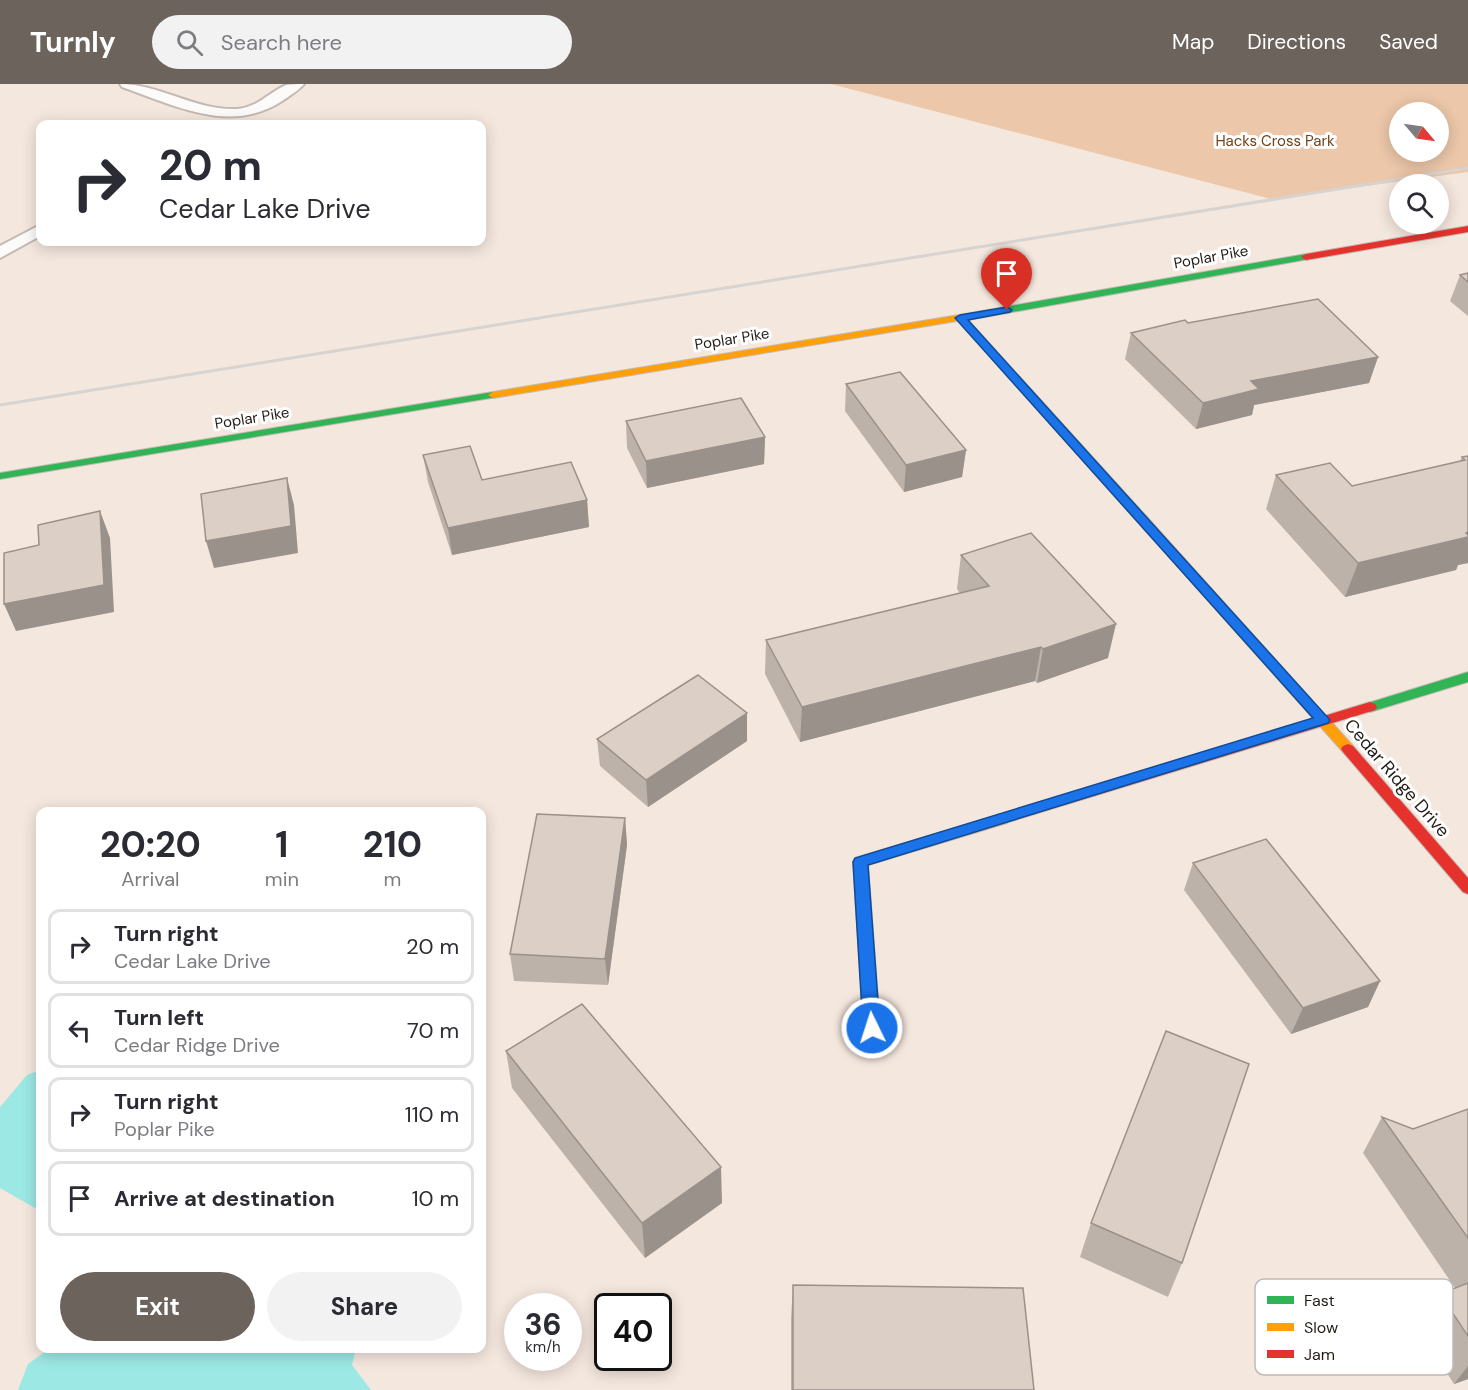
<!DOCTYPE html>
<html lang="en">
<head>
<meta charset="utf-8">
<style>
  body { margin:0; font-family:"DM Sans",sans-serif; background:#f2f2f3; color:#2b2b33; height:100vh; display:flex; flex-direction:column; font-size:22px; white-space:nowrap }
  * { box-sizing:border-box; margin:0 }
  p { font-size:20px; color:#7c7c81 }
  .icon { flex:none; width:33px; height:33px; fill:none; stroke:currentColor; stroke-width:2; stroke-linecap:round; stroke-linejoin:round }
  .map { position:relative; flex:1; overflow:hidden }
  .sheet { position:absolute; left:36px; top:723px; width:450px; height:546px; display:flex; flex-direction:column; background:#fff; border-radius:12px; box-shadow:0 3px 15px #0003 }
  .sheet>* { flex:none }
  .top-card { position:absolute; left:36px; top:36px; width:450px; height:126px; border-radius:12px; box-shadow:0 3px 15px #0003; background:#fff; color:#2b2b33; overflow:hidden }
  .needle { width:39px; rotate:119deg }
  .controls { position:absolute; left:1389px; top:18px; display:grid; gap:12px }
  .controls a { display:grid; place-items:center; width:60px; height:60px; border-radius:50%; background:#fff; box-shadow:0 3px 15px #0003; font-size:30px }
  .speed { position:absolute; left:504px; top:1209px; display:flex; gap:12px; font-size:30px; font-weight:700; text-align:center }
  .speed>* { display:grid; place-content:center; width:78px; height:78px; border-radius:50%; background:#fff; box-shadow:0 3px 15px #0003; line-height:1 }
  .speed small { font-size:15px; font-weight:400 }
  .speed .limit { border:3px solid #111; border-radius:9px; background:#fff; color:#111 }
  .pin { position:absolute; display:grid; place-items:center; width:51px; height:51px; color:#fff; margin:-62px -26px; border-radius:50% 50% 50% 0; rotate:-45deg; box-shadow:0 0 6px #0007 }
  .pin .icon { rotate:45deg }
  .me { position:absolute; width:66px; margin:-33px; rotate:356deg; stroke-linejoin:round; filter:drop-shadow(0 0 4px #0008) }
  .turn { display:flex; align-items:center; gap:21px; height:126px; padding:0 24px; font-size:27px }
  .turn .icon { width:78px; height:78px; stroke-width:2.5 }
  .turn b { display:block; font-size:42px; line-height:51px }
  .eta { display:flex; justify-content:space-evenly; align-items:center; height:102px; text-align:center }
  .eta b { font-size:36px; font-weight:700; line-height:42px }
  .cta { display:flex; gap:12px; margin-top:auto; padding:12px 24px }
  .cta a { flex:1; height:69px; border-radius:36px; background:#6c635c; color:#fff; font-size:24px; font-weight:700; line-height:69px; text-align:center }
  .cta a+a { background:#f2f2f3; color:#2b2b33 }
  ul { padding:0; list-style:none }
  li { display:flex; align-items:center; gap:18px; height:75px; margin:0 12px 9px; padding:0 12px; border:3px solid #e1e1e2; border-radius:12px }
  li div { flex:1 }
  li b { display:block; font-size:22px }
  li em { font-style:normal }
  header { display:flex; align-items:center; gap:36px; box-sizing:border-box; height:84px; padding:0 30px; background:#6c635c; color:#fff }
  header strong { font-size:28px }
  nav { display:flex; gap:33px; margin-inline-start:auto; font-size:21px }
  .search { width:420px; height:54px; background:#f2f2f3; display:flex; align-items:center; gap:15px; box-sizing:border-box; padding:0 21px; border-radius:33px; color:#7c7c81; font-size:22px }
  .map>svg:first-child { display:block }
  .green { fill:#ecc7a9; fill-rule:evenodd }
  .water { fill:#9ce8e4 }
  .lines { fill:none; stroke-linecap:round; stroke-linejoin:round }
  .lane-casing { stroke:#c4bab3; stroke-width:4 }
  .fast-casing { stroke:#c4bab3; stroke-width:2 }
  .slow-casing { stroke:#c4bab3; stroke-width:2 }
  .jam-casing { stroke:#c4bab3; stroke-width:2 }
  .lane { fill:#fdfbfa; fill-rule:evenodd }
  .fast { fill:#30b455; fill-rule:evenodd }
  .slow { fill:#ff9f0a; fill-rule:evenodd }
  .jam { fill:#e5322d; fill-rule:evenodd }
  .rail { stroke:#d6d3d0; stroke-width:3 }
  .wall { fill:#bdb2a9 }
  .shaded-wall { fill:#9a918a }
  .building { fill:#dccfc5; stroke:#9a918a; stroke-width:1.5 }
  .route { fill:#1a73e8; stroke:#114b97; stroke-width:1.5 }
  .labels { text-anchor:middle; stroke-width:6; stroke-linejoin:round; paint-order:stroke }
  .far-park-label { font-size:15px; fill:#6f431c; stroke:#fff }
  .far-street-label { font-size:15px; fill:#231c16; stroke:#fff }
  .street-label { font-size:18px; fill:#231c16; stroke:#fff }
  .key { fill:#fff; stroke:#bdbbb9; stroke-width:1.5 }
  .key-label { font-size:16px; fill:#231c16 }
</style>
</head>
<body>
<header>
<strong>Turnly</strong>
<div class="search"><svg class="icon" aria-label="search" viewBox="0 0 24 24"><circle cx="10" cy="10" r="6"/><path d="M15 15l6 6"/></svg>Search here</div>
<nav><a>Map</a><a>Directions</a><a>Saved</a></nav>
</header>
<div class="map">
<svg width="1468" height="1306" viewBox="0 0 1468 1306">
  <rect width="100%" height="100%" fill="#f4e7de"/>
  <path class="green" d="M831,0h637v88l-197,27zM1400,28h38v40h-38z"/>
  <g class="water">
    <polygon points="40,986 40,1127 0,1104 0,1023 27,991"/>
    <polygon points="49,1265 356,1265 352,1281 371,1306 18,1306 28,1280"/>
  </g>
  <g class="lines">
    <defs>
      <g id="lane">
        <path d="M120,0c40,0 76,27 117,25 20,-1 31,-16 49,-24 5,-1 12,-1 18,-1 -6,7 -15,12 -22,17 -52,34 -108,4 -160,-14z"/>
        <polygon points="40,141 40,152 0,174 0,162"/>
      </g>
      <g id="fast">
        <polygon points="1306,170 1309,171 1309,175 968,236 1146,432 1148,435 1146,438 1138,438 956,234 965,230"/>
        <polygon points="493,308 497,309 497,313 0,395 0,389"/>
        <polygon points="1468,588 1468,598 1370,628 1363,623 1365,620"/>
      </g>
      <g id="slow">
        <polygon points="965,230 970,233 969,235 493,314 488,311 493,308"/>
        <polygon points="1142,431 1146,432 1353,662 1355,665 1353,668 1343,668 1138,438 1136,435 1138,432"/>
        <polygon points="1002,730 1007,731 1009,735 1007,739 868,781 880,944 878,949 872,951 866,949 864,944 853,778 855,774"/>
      </g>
      <g id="jam">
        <polygon points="1468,142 1468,148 1306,176 1301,173 1306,170"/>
        <polygon points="1370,618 1375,620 1377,623 1375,626 1002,740 997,739 995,735 997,731 1002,730"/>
        <polygon points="1348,660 1353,662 1468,794 1468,810 1463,808 1343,668 1341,665 1343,662"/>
      </g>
    </defs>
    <use href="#lane" class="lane-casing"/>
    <use href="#fast" class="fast-casing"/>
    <use href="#slow" class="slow-casing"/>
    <use href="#jam" class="jam-casing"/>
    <use href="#lane" class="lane"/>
    <use href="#fast" class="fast"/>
    <use href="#slow" class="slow"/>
    <use href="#jam" class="jam"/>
    <polyline class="rail" points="0,321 1468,84"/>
  </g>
  <g class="wall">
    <polygon points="1468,189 1468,232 1450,217 1460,191"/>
    <polygon points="1188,239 1378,273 1369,299 1254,321 1252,331 1196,345 1125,275 1131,249"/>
    <polygon points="846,300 966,366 962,393 904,408 845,327"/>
    <polygon points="626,337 765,353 764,380 647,404 627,364"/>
    <polygon points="423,371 482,396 587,416 589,443 452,471 428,398"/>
    <polygon points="1468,372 1468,479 1458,481 1456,486 1345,513 1266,425 1276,391 1352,402 1460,377 1462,373"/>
    <polygon points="961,471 1108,574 1037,599 1035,597 800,658 765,590 766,556 960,509 957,505"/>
    <polygon points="597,655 747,657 648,723 600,682"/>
    <polygon points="625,734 627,761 608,901 514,897 510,870"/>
    <polygon points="1193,779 1380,897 1368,923 1291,950 1184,806"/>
    <polygon points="506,967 722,1119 645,1174 512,1004"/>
    <polygon points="1468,1025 1468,1295 1454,1300 1417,1243 1440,1210 1455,1204 1363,1069 1382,1033 1413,1045"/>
    <polygon points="1091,1139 1182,1179 1168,1213 1080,1173"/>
    <polygon points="793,1201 1034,1306 791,1306 791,1234"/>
  </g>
  <g class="shaded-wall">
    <polygon points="1378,273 1369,299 1254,321 1252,331 1196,345 1203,319 1251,297"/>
    <polygon points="765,353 764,380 647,404 646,377"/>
    <polygon points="966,366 962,393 904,408 906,381"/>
    <polygon points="287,394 294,421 298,469 214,484 206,457"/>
    <polygon points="587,416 589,443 452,471 448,444"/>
    <polygon points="100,427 110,454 114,528 16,547 4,520"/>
    <polygon points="1468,448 1468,479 1458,481 1456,486 1345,513 1358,479"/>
    <polygon points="1116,540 1108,574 1037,599 1043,565"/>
    <polygon points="1041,563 1035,597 800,658 802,623"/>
    <polygon points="747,629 747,657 648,723 646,696"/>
    <polygon points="625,734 627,761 608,901 605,875"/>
    <polygon points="1380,897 1368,923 1291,950 1303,924"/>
    <polygon points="721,1083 722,1119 645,1174 642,1139"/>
    <polygon points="1468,1282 1468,1295 1454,1300"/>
  </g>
  <g class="building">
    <polygon points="1468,189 1468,198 1460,191"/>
    <polygon points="1318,215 1378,273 1251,297 1259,305 1203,319 1131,249 1185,236 1188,239"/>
    <polygon points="900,288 966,366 906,381 846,300"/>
    <polygon points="741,314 765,353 646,377 626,337"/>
    <polygon points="470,362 482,396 571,378 587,416 448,444 423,371"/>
    <polygon points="1468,372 1468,448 1466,449 1468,451 1468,453 1358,479 1276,391 1330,379 1352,402 1465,376 1462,373"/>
    <polygon points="287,394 291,442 206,457 201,410"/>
    <polygon points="100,427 104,501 4,520 4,469 39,461 38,441"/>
    <polygon points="1031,449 1116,540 1043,565 1041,563 802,623 766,556 989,502 961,471"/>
    <polygon points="698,591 747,629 646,696 597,655"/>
    <polygon points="537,730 625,734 605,875 510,870"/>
    <polygon points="1266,755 1380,897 1303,924 1193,779"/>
    <polygon points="582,920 721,1083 642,1139 506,967"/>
    <polygon points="1166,947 1249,980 1182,1179 1091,1139"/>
    <polygon points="1468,1025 1468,1154 1382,1033 1413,1045"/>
    <polygon points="1468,1199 1468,1252 1440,1210"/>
    <polygon points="793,1201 1023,1204 1034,1306 793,1306"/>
  </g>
  <polygon class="route" points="1007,223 1012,226 1010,228 968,236 1330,636 1328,639 868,781 880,944 877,949 872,951 866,949 863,944 853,778 855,774 1313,634 955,234 960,231"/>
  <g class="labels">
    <g class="far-park-label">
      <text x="1275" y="62">Hacks Cross Park</text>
    </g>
    <g class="far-street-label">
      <text transform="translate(1211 173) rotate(-10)" y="5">Poplar Pike</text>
      <text transform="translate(732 255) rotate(-9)" y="5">Poplar Pike</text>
      <text transform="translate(252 334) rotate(-9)" y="5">Poplar Pike</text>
    </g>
    <g class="street-label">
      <text transform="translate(1397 694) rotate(49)" y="6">Cedar Ridge Drive</text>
    </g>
  </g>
  <rect x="1255" y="1195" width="198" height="96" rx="9" class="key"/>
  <rect x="1267" y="1212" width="27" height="8" fill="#30b455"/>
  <rect x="1267" y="1239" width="27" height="8" fill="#ff9f0a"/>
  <rect x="1267" y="1266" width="27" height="8" fill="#e5322d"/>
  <g class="key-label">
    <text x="1304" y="1222">Fast</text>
    <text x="1304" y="1249">Slow</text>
    <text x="1304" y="1276">Jam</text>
  </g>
</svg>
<div class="controls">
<a><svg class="needle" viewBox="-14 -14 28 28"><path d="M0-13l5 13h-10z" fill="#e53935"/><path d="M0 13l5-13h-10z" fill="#7c7c81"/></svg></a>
<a><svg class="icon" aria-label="search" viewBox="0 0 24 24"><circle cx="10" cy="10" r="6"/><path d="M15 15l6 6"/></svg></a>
</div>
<div class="speed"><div>36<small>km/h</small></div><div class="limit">40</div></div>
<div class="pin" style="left:1007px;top:226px;background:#d93025"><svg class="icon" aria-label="arrive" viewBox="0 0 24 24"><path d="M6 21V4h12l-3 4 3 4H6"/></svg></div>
<svg class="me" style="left:872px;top:944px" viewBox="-20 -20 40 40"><circle r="17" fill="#1a73e8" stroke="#fff" stroke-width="3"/><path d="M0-11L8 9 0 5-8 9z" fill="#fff"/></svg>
<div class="top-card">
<div class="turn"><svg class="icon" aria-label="right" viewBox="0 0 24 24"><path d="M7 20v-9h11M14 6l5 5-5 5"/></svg><div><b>20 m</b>Cedar Lake Drive</div></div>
</div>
<section class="sheet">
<div class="eta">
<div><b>20:20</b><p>Arrival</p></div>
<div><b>1</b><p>min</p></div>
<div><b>210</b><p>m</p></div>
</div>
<ul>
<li><svg class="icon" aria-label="right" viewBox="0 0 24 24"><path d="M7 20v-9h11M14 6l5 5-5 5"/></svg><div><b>Turn right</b><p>Cedar Lake Drive</p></div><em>20 m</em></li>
<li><svg class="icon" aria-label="left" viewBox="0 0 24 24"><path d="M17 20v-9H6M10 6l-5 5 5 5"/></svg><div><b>Turn left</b><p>Cedar Ridge Drive</p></div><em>70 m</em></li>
<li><svg class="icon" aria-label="right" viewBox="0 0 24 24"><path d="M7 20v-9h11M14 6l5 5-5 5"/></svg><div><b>Turn right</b><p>Poplar Pike</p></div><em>110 m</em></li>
<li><svg class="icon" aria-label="arrive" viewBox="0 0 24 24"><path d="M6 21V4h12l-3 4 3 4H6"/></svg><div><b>Arrive at destination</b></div><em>10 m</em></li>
</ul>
<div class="cta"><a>Exit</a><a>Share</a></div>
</section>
</div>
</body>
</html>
